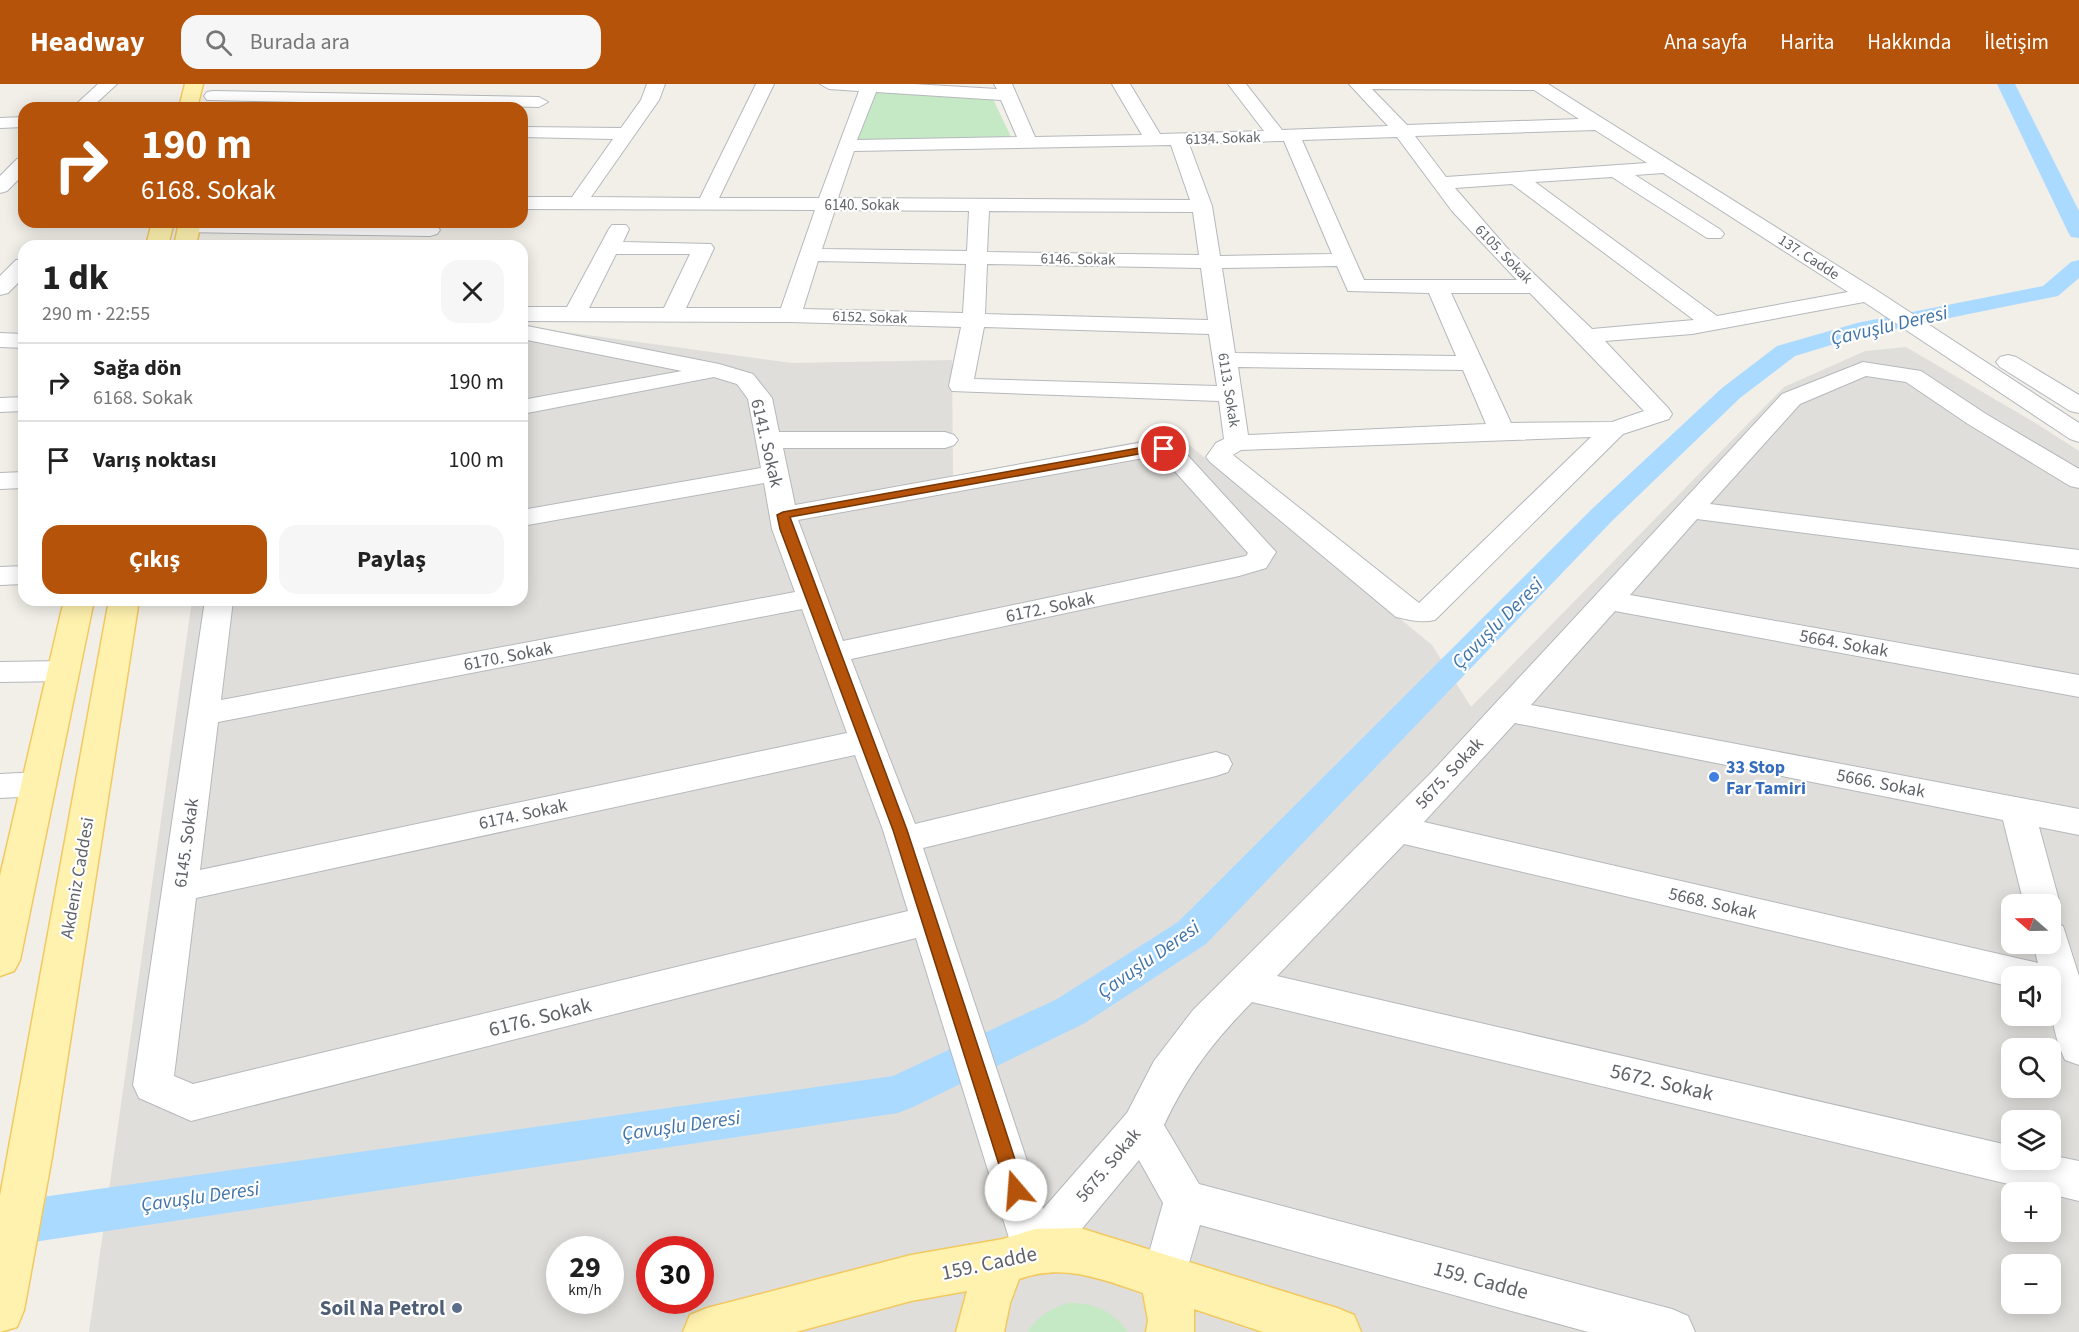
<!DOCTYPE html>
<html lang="tr">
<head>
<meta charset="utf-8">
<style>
  body { margin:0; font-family:"Source Sans 3",sans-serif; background:#f6f6f6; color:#222; height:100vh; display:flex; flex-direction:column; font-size:22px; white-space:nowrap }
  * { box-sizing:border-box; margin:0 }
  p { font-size:20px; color:#767676 }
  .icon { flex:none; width:33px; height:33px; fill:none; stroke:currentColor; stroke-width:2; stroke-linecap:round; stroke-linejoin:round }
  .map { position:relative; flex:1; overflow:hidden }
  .sheet { position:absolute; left:18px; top:156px; width:510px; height:366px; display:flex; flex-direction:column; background:#fff; border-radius:18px; box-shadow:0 3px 15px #0003 }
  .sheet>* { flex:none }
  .hud { position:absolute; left:18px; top:18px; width:510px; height:126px; border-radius:18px; box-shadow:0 3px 15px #0003; background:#b45309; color:#fff; overflow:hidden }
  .needle { width:39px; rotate:290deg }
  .fabs { position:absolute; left:2001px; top:810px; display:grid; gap:12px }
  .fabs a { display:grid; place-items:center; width:60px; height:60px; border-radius:12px; background:#fff; box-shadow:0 3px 15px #0003; font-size:30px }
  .speed { position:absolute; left:546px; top:1152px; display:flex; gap:12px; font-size:30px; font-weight:700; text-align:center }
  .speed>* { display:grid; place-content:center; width:78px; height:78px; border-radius:50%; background:#fff; box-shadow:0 3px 15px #0003; line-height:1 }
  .speed small { font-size:15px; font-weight:400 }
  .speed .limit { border:9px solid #d22; background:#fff; color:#111 }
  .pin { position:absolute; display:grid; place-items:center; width:51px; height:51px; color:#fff; margin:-26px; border:3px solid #fff; border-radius:50%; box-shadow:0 2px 6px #0007 }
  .me { position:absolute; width:66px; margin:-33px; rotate:342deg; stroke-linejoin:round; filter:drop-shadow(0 0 4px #0008) }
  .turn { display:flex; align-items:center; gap:21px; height:126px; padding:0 24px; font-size:27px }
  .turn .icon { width:78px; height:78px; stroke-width:2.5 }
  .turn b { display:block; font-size:42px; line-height:51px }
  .round { display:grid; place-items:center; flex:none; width:63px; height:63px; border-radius:18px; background:#f6f6f6 }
  .headline { display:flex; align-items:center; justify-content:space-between; height:102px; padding:0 24px }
  h1 { font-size:36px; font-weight:700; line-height:45px }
  .primary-button { display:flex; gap:12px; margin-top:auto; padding:12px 24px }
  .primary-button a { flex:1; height:69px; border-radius:18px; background:#b45309; color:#fff; font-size:24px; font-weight:700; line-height:69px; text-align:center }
  .primary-button a+a { background:#f6f6f6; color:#222 }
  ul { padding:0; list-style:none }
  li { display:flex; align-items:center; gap:18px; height:78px; padding:0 24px; border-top:2px solid #e0e0e0 }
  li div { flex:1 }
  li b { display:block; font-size:22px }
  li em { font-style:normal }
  header { display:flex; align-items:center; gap:36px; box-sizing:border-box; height:84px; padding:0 30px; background:#b45309; color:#fff }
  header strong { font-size:28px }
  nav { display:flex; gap:33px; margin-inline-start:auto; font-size:21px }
  .search { width:420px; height:54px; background:#f6f6f6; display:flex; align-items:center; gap:15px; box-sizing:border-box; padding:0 21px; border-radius:18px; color:#767676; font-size:22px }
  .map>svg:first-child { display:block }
  .industrial { fill:#e0deda; fill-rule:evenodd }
  .green { fill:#c5e8c5 }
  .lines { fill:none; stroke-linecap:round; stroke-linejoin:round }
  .canal { fill:#aadaff; fill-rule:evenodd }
  .minor-casing { stroke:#b5b8bc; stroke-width:2 }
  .major-casing { stroke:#f2c960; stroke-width:3 }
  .minor { fill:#fff; fill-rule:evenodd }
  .major { fill:#fff2af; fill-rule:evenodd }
  .route { fill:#b45309; stroke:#753606; stroke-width:1.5 }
  .shop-dot { fill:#3f7fe0; stroke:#fff; stroke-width:2 }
  .service-dot { fill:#5c6f8a; stroke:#fff; stroke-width:2 }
  .labels { text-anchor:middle; stroke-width:4.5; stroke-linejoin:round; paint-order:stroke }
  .far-street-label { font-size:15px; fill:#5f6368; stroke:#fff }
  .street-label { font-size:18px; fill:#5f6368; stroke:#fff }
  .shop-label { font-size:18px; font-weight:bold; fill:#366cbe; stroke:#fff; text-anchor:start }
  .water-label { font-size:20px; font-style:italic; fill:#4174aa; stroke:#fff }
  .near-street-label { font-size:21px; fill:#5f6368; stroke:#fff }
  .near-service-label { font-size:21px; font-weight:bold; fill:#4e5e75; stroke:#fff; text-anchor:end }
</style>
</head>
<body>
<header>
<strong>Headway</strong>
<div class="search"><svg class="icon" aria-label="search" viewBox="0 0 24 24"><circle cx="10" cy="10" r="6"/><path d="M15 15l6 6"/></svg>Burada ara</div>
<nav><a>Ana sayfa</a><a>Harita</a><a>Hakkında</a><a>İletişim</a></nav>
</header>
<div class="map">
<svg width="2079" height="1248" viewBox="0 0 2079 1248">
  <rect width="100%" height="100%" fill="#f1efe8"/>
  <path class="industrial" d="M529,243l263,36 160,-3 1,116 223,-42 256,211 39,62 313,-320 81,-36 41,-4 131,77 42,27v881h-1990l103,-732h330v-272zM2012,820h38v40h-38zM2012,892h38v40h-38zM2012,964h38v40h-38zM2012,1036h38v40h-38zM2012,1108h38v40h-38zM560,1166h50v50h-50zM650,1166h50v50h-50zM2012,1180h38v40h-38z"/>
  <g class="green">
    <polygon points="875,6 992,13 1012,55 853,59"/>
    <path d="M1068,1219c26,0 44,7 60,29h-101c11,-16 23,-23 41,-29z"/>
  </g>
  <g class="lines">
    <g class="canal">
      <polygon points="1997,0 2015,0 2079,127 2079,154 2071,153 2068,148"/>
      <polygon points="2079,176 2079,194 2058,212 1861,252 1795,272 1740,314 1613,436 1206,860 1085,939 913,1023 898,1029 0,1163 0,1119 893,992 1057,915 1178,838 1593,424 1722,304 1777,262 1857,239 2043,202 2071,178"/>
    </g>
    <defs>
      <g id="minor">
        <polygon points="98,0 117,0 91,24 72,24"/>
        <path d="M647,0h18l-6,16 -68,97 109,1 56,-114h18l-55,114h100l40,-107 -30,-2 -9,-5h93l84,5 -3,-5h18l23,53 107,-2 -30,-51h18l30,50 104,-3 -36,-47h18l36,46 106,-4 -39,-42h199l328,206 203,133v19l-9,-3 -206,-137 -172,32 -87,7 64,68 3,5 -3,5 -46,15 -188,186c-13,3 -26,0 -39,-3l-186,-155 -4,-5 10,-14 8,-4 -5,-38 -267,-10 -3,-5 12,-59 -171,-5 -268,-1v-14h45l42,-78 3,-4h14l3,4 -6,13 88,2 3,4 -28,60h95l34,-98 -293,-1v-12h50l41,-58 -91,-2v-10l99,1 20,-28zM1372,5l162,1 45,29 -172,6zM876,8l125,8 16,37 -160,3zM1595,46l52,33 -201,14 -31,-41zM1397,53l55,74 65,69h-153l-62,-140zM1277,57h7l48,113 -112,2 -8,-50 -23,-62zM1171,61l19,55 -352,-2 16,-47zM1663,89l185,119 -131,24 -182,-134 77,-5 95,61h14l3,-4 -3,-4 -86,-55zM1512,100l182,136 -102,9 -85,-81 -52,-60zM835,126l134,1 -2,40 -145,-2zM989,127l204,1 6,43 -212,-3zM616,170h74l-26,54h-75zM818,177l148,3 -3,49 -160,-4zM987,180l214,4 7,52 -223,-6zM1337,182l11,25 81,2 27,63 -221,-3 -13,-85zM1451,209h79l114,118 -32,11 -101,1zM984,243l225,7 8,52 -243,-7zM1238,283l225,3 23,54 -238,11zM1591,353l-172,166 -186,-148 8,-5z"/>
        <polygon points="213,7 539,13 548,18 539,23 207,16 204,12 207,8"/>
        <polygon points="24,33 24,43 0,44 0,34"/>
        <polygon points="24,73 24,90 7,107 0,109 0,92 17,75"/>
        <polygon points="189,138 430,140 437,142 440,146 437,150 430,152 182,148 179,144 182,140"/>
        <polygon points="24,175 24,193 8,209 0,211 0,192 16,176"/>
        <path d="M522,241l197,39 34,10 19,24 7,34h166l9,3 4,5 -4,5 -9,3h-162l12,57 360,-65 25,7 96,105 -10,16 -27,8 -388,83 64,165 301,-72 12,4 4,8 -4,8 -12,4 -293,72 120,361 84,-96 27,-52 39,-51 236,-235 353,-381 81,-32 58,9 65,43 93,55v19l-9,-2 -102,-62 -62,-42 -40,-6 -66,28 -90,100 369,46v18l-382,-49 -67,76 449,80v22l-464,-86 -84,94 548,104v26l-40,-8 21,77 -5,10 -5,2v-12h-26l-21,-84 -488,-97 -91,99 614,141 -5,-19h17v-22l13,4 16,50v89l-14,-5c-13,-27 -15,-54 -15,-84h-38v11l-608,-143 -127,132 735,170v14h38v-5l29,6v40l-827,-199c-39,40 -64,72 -88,123l35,59 473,125 16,7 7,16h-107l-388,-107 -20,69 -16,6 -16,-6 -6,-16 21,-75 -24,-43 -88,106 -16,6 -16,-6 -6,-15 -97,-313 -725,183 -52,-23 -6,-13 72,-485h28l-12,100 574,-108 -23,-63 -8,-46 -242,43v-16l239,-42 -13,-69 -11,-15 -23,-7 -192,37v-14l160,-29 -160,-32zM1155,372l7,1 86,96 -2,3 -403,85 -45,-121zM802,525l45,124 -647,137 18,-148zM855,671l28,75 25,81 -715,173 -19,-8 22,-178z"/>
        <polygon points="0,249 24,250 24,264 0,263"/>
        <polygon points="2008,271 2016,273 2079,311 2079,329 2070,327 2000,283 1996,278 2000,273"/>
        <polygon points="24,313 24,327 0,328 0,314"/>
        <polygon points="24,388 24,404 0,405 0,389"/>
        <polygon points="24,482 24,500 0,501 0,483"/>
        <polygon points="64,577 75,580 79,587 75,594 64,597 0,598 0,578"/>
        <polygon points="39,688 51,691 56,700 51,709 39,712 0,714 0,690"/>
      </g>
      <g id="major">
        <polygon points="185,0 203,0 197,24 179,24"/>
        <polygon points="152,138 174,138 168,162 146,162"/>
        <polygon points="179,138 201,138 196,162 174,162"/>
        <polygon points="64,516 94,516 20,876 14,887 0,892 0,792"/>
        <polygon points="109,516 139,516 52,1073 24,1226 17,1243 0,1248 0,1112"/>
        <path d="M1080,1144l257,80 17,7 7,17h-98l-69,-23v23h-48l2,-12 -5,-27c-42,-14 -79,-30 -124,-14l-9,24 -6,29h-48l11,-41 -56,10 -115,31h-113l7,-17 17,-7 204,-53 92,-16 32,-10z"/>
      </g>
    </defs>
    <use href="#minor" class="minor-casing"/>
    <use href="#major" class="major-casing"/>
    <use href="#minor" class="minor"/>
    <use href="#major" class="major"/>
  </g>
  <polygon class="route" points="1155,361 1169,365 1164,368 1155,367 790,433 907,746 1025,1106 1022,1112 1016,1115 1009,1112 1007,1106 893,746 780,445 777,431 783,428"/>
  <circle class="shop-dot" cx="1714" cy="693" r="6"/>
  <circle class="service-dot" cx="457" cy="1224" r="6"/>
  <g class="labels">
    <g class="far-street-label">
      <text transform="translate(1223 54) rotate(-2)" y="5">6134. Sokak</text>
      <text x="862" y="126">6140. Sokak</text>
      <text transform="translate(1504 170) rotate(46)" y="5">6105. Sokak</text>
      <text transform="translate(1809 173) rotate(33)" y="5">137. Cadde</text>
      <text transform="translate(1078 175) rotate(1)" y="5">6146. Sokak</text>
      <text transform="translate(870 233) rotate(2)" y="5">6152. Sokak</text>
      <text transform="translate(1229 306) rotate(81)" y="5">6113. Sokak</text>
    </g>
    <g class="street-label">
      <text transform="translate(767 359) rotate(77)" y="6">6141. Sokak</text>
      <text transform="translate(1050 523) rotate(-12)" y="6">6172. Sokak</text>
      <text transform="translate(1844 559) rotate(10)" y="6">5664. Sokak</text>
      <text transform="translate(508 572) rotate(-11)" y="6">6170. Sokak</text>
      <text transform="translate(1449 689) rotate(-47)" y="6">5675. Sokak</text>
      <text transform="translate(1881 699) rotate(11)" y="6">5666. Sokak</text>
      <text transform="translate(523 730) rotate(-12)" y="6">6174. Sokak</text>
      <text transform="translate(186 759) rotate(-82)" y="6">6145. Sokak</text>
      <text transform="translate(77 794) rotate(-80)" y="6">Akdeniz Caddesi</text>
      <text transform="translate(1713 819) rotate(13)" y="6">5668. Sokak</text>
      <text transform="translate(1108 1081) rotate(-50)" y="6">5675. Sokak</text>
    </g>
    <g class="shop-label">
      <text x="1726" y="689">33 Stop<tspan x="1726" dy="21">Far Tamiri</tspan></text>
    </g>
    <g class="water-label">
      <text transform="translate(1889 241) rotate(-13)" y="7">Çavuşlu Deresi</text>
      <text transform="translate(1497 539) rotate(-45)" y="7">Çavuşlu Deresi</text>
      <text transform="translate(1148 875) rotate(-35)" y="7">Çavuşlu Deresi</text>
      <text transform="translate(681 1041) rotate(-8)" y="7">Çavuşlu Deresi</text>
      <text transform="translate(200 1112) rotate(-8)" y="7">Çavuşlu Deresi</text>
    </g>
    <g class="near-street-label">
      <text transform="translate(540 933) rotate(-14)" y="7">6176. Sokak</text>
      <text transform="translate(1662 998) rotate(13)" y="7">5672. Sokak</text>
      <text transform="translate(989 1179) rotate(-12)" y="7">159. Cadde</text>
      <text transform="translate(1481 1196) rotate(15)" y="7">159. Cadde</text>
    </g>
    <g class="near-service-label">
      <text x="445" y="1231">Soil Na Petrol</text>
    </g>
  </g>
</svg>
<div class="fabs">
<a><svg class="needle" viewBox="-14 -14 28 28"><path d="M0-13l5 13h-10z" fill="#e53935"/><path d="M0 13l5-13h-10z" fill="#767676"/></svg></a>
<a><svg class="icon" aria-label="sound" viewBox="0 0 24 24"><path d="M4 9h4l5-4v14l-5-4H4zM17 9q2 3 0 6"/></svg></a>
<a><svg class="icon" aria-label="search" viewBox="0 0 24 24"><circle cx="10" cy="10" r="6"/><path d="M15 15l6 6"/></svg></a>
<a><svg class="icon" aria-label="layers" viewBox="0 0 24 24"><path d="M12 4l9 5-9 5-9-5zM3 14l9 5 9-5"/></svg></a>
<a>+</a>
<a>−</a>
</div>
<div class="speed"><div>29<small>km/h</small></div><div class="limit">30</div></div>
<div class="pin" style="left:1164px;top:365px;background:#d93025"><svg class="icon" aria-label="arrive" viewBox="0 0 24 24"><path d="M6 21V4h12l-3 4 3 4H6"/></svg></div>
<svg class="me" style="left:1016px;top:1106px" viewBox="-20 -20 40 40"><circle r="19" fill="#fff"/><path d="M0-13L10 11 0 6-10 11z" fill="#b45309"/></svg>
<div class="hud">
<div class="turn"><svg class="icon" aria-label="right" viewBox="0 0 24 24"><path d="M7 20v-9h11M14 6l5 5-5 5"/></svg><div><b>190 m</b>6168. Sokak</div></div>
</div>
<section class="sheet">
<div class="headline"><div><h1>1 dk</h1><p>290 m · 22:55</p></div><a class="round"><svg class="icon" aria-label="close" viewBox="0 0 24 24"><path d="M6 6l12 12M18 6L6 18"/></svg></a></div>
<ul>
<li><svg class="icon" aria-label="right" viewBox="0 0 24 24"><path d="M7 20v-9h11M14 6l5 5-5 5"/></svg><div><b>Sağa dön</b><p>6168. Sokak</p></div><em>190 m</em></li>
<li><svg class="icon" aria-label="arrive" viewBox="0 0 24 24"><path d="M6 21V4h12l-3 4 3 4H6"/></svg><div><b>Varış noktası</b></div><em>100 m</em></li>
</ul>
<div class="primary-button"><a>Çıkış</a><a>Paylaş</a></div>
</section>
</div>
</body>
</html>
